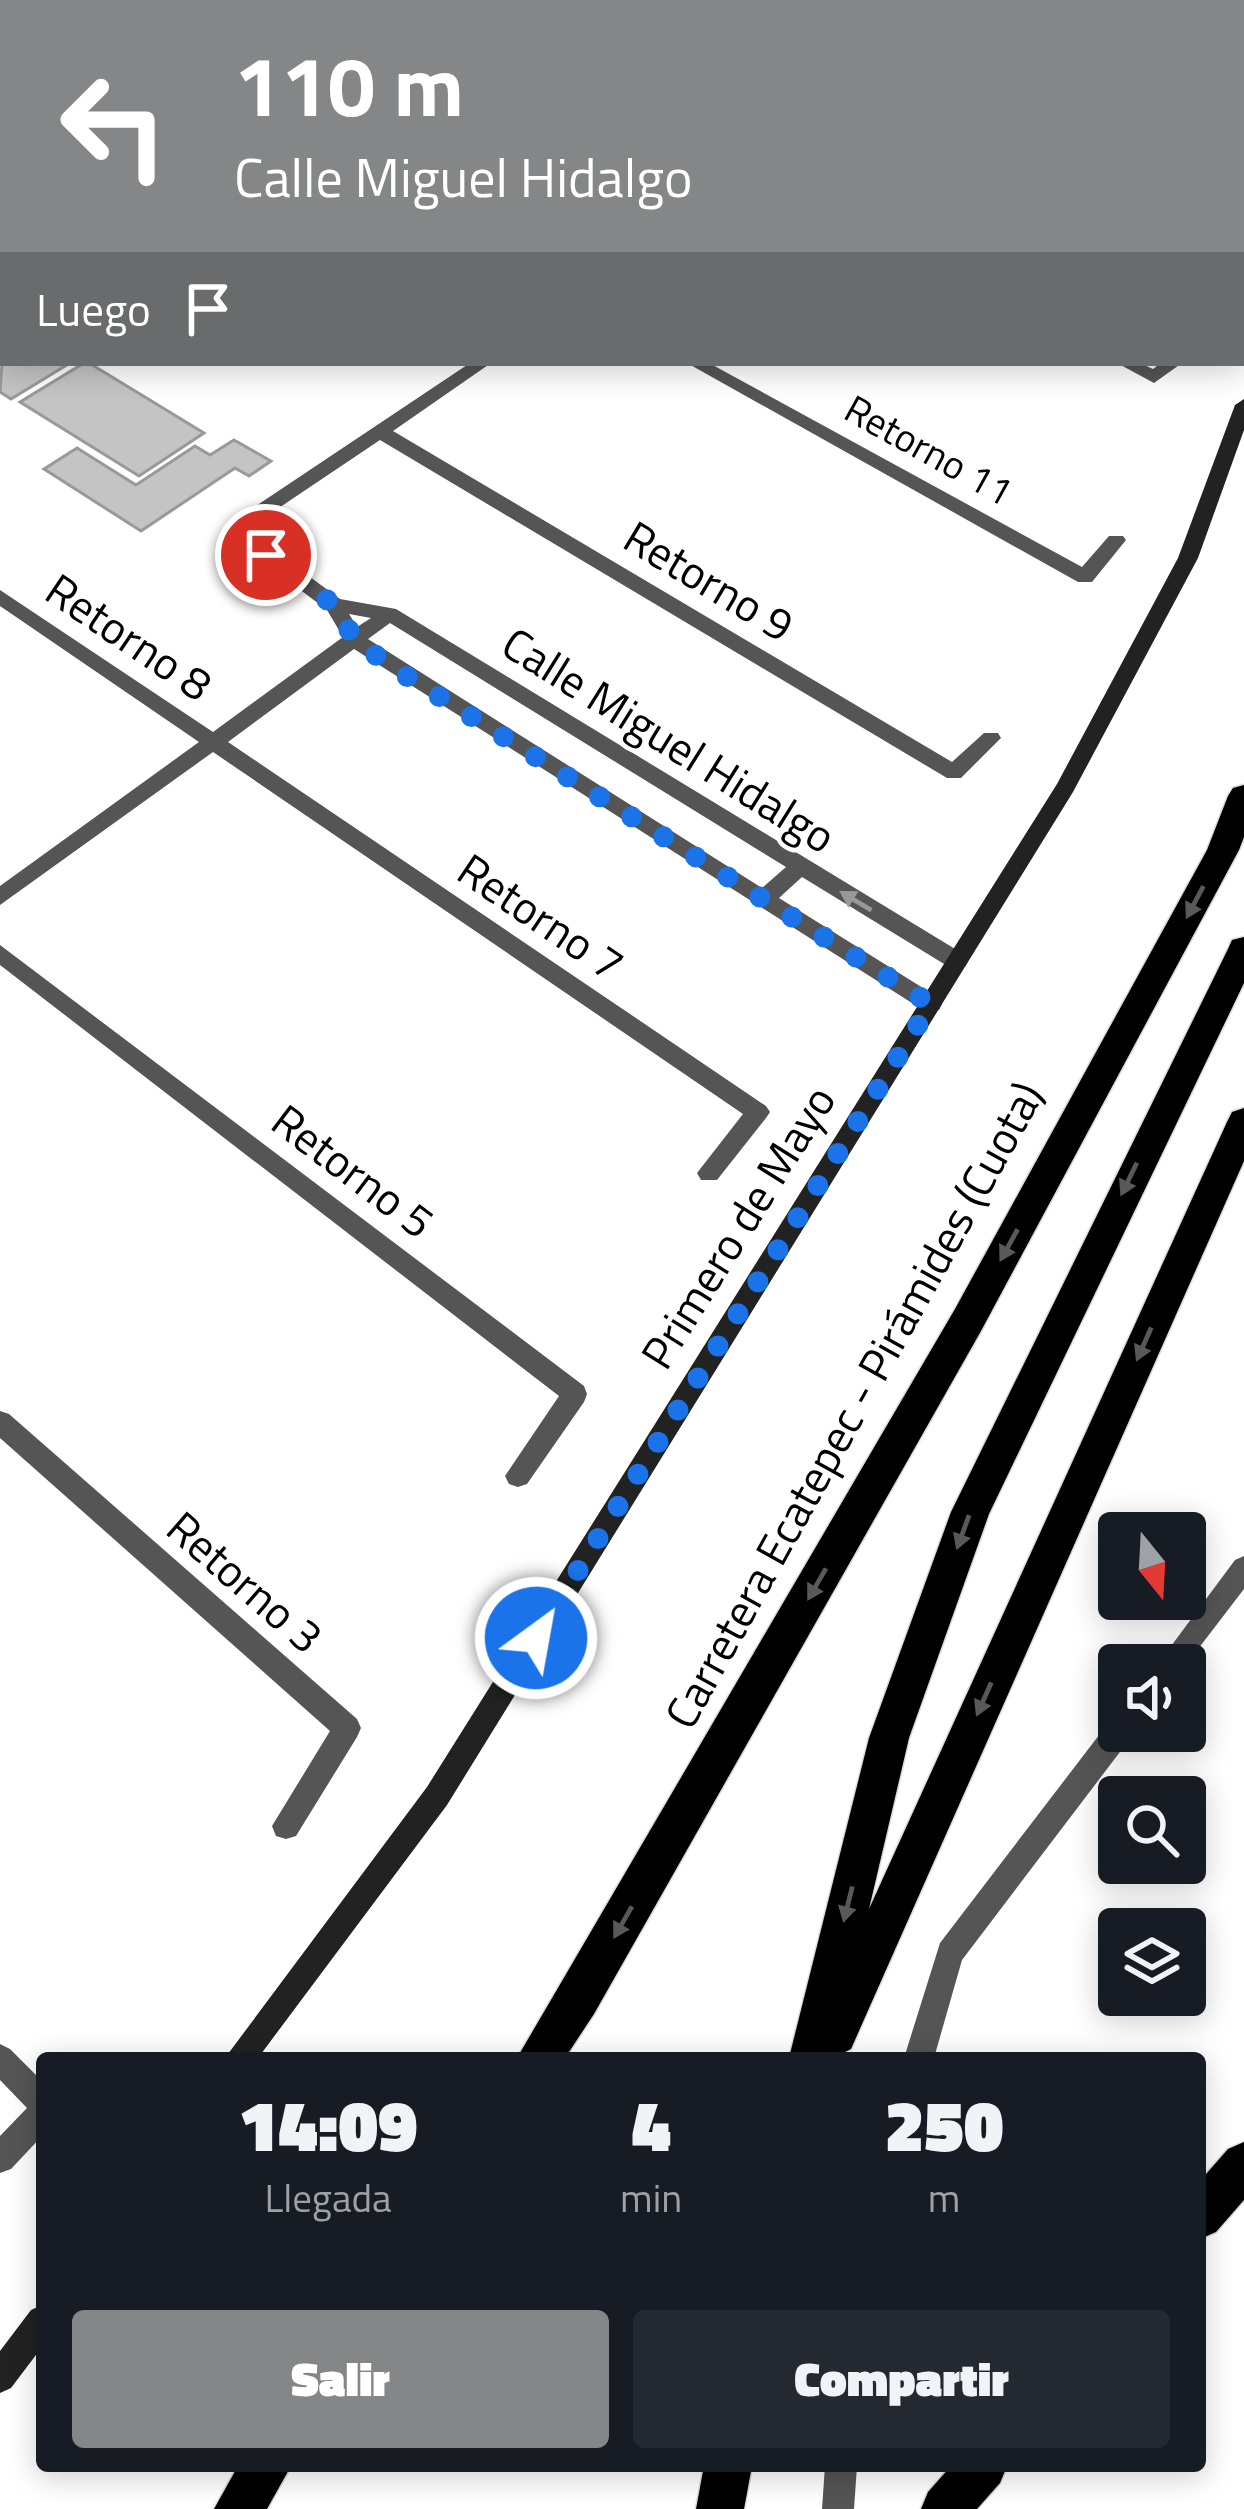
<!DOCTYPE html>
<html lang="es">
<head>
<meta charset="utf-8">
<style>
  body { margin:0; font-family:"Titillium Web",sans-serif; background:#242831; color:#f1f3f6; height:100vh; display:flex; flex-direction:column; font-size:45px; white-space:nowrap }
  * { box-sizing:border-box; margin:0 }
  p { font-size:39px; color:#9ea1a6 }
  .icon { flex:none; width:66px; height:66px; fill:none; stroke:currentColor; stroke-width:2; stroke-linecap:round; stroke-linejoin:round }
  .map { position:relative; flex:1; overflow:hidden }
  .panel { position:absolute; left:36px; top:2052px; width:1170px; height:420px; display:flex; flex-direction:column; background:#171b24; border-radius:12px; box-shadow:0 6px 30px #0003 }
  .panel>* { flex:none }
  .hud { position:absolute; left:0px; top:0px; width:1245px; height:366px; box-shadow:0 6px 30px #0003; background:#858687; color:#fff; overflow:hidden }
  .needle { width:78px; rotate:162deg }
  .controls { position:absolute; left:1098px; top:1512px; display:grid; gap:24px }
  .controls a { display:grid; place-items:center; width:108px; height:108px; border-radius:12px; background:#171b24; box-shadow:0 6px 30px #0003; font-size:60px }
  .pin { position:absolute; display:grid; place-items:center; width:102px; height:102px; color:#fff; margin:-51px; border:6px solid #fff; border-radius:50%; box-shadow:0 3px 12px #0007 }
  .me { position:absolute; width:132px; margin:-66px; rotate:32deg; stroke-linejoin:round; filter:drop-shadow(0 0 9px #0008) }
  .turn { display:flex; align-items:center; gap:42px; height:252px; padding:0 36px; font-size:54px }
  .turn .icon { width:156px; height:156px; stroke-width:2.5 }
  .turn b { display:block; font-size:84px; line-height:102px }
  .then { display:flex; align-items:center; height:114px; padding:0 36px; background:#0003; gap:24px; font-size:45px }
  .eta { display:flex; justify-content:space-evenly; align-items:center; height:204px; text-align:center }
  .eta b { font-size:72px; font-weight:800; line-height:84px }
  .primary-button { display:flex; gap:24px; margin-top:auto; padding:24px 36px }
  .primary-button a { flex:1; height:138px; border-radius:12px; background:#858687; color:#fff; font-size:48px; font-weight:800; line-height:138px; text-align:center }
  .primary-button a+a { background:#242831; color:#f1f3f6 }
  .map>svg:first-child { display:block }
  .building { fill:#c4c4c4; stroke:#999; stroke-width:3 }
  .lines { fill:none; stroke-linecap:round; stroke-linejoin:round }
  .motorway-casing { stroke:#dbdbdb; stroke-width:3 }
  .service { fill:#555; fill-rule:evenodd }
  .minor { fill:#555; fill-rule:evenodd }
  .secondary { fill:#222; fill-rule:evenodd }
  .motorway { fill:#000; fill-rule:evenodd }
  .oneway { fill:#999 }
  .oneway2 { fill:#595959 }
  .route { stroke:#1a73e8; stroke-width:21; stroke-dasharray:0 37.8 }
  .labels { text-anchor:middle; stroke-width:9; stroke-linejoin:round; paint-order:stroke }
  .far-street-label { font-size:39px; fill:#000; stroke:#fff }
  .street-label { font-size:45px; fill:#000; stroke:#fff }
</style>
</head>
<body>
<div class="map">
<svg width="1244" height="2509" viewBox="0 0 1244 2509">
  <rect width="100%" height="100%" fill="#fff"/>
  <g class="building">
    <polygon points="3,349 3,363 70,363 11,399 0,392"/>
    <polygon points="84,363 89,363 204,433 139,476 20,402"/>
    <polygon points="234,440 271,461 249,476 235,468 141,531 44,469 77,448 136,485 195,446 210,455"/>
  </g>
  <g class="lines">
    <defs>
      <g id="motorway">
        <polygon points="1244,785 1244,837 1239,850 981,1331 594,2014 565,2058 517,2058 955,1309 1207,850 1228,796 1233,788"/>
        <polygon points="1244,937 1244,983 989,1514 909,1738 869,1909 1227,1122 1232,1112 1244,1108 1244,1161 851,2049 833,2058 789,2058 869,1738 951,1512 1228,949 1232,940"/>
        <polygon points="1244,2142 1244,2200 1216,2232 1200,2239 1200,2181 1228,2149"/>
        <polygon points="238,2466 291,2466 267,2509 214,2509"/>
        <polygon points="704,2466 752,2466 744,2509 696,2509"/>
        <polygon points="951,2466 1007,2466 1000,2483 977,2509 921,2509 928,2492"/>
      </g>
    </defs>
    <use href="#motorway" class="motorway-casing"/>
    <g class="service">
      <polygon points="506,0 525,0 504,3"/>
      <polygon points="1244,1556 1244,1589 1185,1666 1157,1665 1235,1560"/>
      <polygon points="1119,1718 1119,1731 1133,1731 1129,1740 962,1960 934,2058 904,2058 940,1943 1109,1722"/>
      <polygon points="825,2466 857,2466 854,2509 822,2509"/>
    </g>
    <g class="minor">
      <polygon points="712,0 730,0 710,3"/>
      <polygon points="1011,0 1029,0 1009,3"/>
      <polygon points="1131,0 1153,0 1155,3 1133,3"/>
      <path d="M470,363h21l-98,68 559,331 32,-29h14l3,5 -40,40h-14l-567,-338 -134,90 94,69 56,10 569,346 3,6 -3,6h-16l-147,-90 -23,21 160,100 3,6 -3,6h-16l-569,-361 -126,93 538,364 4,6 -4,6 -49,62h-16l-4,-7 46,-59 -530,-362 -213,153v-19l199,-144 -199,-136v-16l213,142 130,-95 -16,-27 -101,-76v-8zM349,614l22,4 -14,9zM390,623l396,244 -24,21 -394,-249z"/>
      <polygon points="687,363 709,363 1082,567 1109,536 1123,536 1126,540 1092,582 1078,582"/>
      <polygon points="1117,363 1140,363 1153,369 1161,363 1182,363 1154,383"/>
      <polygon points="0,945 584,1386 587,1394 584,1402 527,1484 518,1487 509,1484 505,1476 559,1396 0,965"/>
      <polygon points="0,1411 9,1414 357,1719 361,1728 357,1737 296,1836 286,1839 276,1836 272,1826 330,1731 0,1438"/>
      <polygon points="0,2044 10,2049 42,2081 42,2136 11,2169 0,2173 0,2136 27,2108 0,2080"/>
    </g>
    <g class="secondary">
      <polygon points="1244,399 1244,430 1198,558 1073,792 447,1805 258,2058 225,2058 427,1787 1057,784 1178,558 1235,405"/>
      <polygon points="42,2305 42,2347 11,2388 0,2393 0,2351 31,2310"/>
    </g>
    <use href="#motorway" class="motorway"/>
  </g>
  <defs><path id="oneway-solid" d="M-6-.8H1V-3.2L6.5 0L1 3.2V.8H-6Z" transform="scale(3)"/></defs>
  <use class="oneway" href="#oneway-solid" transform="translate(856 901) rotate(-149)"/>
  <g class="oneway2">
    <use href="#oneway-solid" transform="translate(1195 902) rotate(118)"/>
    <use href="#oneway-solid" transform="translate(1129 1179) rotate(116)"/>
    <use href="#oneway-solid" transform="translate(1009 1245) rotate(119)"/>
    <use href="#oneway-solid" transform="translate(1144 1344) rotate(114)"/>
    <use href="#oneway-solid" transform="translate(963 1532) rotate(110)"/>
    <use href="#oneway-solid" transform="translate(817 1584) rotate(120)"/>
    <use href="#oneway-solid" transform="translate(984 1699) rotate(114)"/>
    <use href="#oneway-solid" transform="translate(848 1904) rotate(104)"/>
    <use href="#oneway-solid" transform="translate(623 1922) rotate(120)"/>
  </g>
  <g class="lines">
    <polyline class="route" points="266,555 334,605 355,640 392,667 931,1004 536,1638"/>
  </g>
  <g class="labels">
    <g class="far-street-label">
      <text transform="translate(929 450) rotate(29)" y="14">Retorno 11</text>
    </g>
    <g class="street-label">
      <text transform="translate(709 581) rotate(31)" y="16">Retorno 9</text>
      <text transform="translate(129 637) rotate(34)" y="16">Retorno 8</text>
      <text transform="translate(669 740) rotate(32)" y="16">Calle Miguel Hidalgo</text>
      <text transform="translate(541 917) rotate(34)" y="16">Retorno 7</text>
      <text transform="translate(353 1171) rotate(37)" y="16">Retorno 5</text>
      <text transform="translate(738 1227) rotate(-58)" y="16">Primero de Mayo</text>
      <text transform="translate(854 1405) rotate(-61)" y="16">Carretera Ecatepec - Pirámides (Cuota)</text>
      <text transform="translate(245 1582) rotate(41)" y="16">Retorno 3</text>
    </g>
  </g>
</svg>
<div class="controls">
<a><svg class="needle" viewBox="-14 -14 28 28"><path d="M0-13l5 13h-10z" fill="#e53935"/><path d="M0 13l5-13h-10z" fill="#9ea1a6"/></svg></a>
<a><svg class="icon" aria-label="sound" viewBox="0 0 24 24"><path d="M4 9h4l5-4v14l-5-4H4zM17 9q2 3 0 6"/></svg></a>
<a><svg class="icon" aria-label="search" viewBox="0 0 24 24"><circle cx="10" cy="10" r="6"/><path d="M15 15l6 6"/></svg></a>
<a><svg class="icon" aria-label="layers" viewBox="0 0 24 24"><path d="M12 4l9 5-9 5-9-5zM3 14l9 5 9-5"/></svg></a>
</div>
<div class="pin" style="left:266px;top:555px;background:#d93025"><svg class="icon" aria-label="arrive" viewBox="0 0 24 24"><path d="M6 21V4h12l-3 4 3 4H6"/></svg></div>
<svg class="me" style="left:536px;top:1638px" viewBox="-20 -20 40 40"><circle r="17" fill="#1a73e8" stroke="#fff" stroke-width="3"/><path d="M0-11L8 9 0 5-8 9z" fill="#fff"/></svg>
<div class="hud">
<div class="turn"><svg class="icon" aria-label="left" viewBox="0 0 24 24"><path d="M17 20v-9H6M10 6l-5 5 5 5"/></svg><div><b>110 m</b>Calle Miguel Hidalgo</div></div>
<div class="then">Luego<svg class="icon" aria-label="arrive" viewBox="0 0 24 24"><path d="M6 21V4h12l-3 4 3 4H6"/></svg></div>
</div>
<section class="panel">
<div class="eta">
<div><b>14:09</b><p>Llegada</p></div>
<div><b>4</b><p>min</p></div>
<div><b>250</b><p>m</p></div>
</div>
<div class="primary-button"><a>Salir</a><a>Compartir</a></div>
</section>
</div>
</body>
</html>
